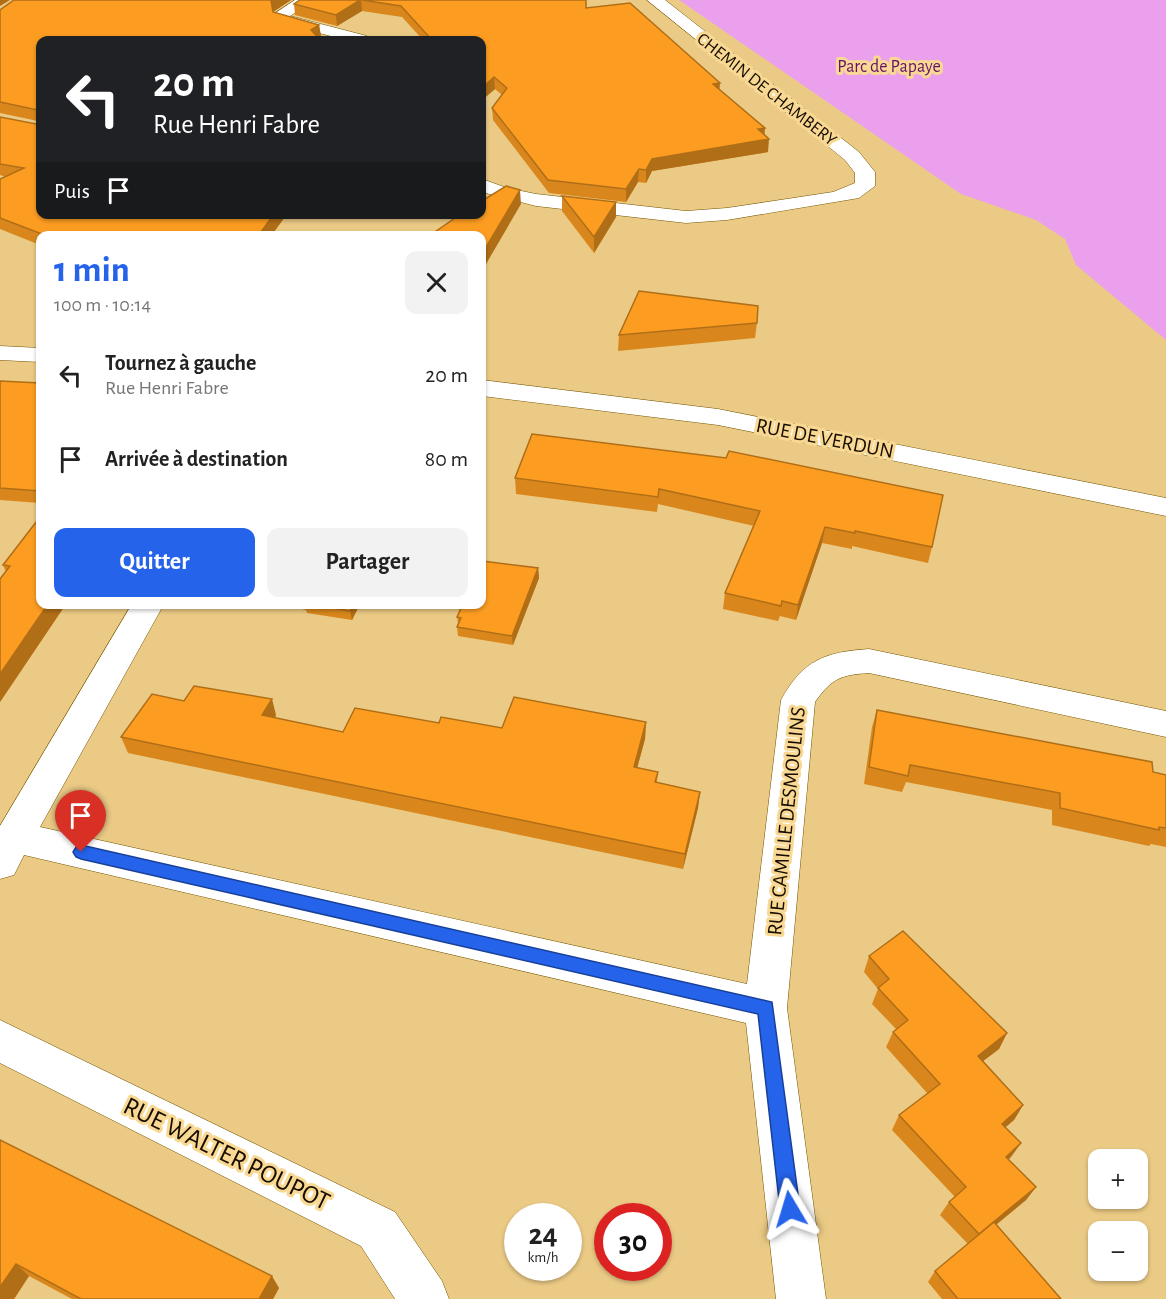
<!DOCTYPE html>
<html lang="fr">
<head>
<meta charset="utf-8">
<style>
  body { margin:0; font-family:"Alegreya Sans",sans-serif; background:#f2f2f2; color:#222; height:100vh; display:flex; flex-direction:column; font-size:22px; white-space:nowrap }
  * { box-sizing:border-box; margin:0 }
  p { font-size:20px; color:#767676 }
  .icon { flex:none; width:33px; height:33px; fill:none; stroke:currentColor; stroke-width:2; stroke-linecap:round; stroke-linejoin:round }
  .map { position:relative; flex:1; overflow:hidden }
  .drawer { position:absolute; left:36px; top:231px; width:450px; height:378px; display:flex; flex-direction:column; background:#fff; border-radius:12px; box-shadow:0 2px 4px #0004 }
  .drawer>* { flex:none }
  .banner { position:absolute; left:36px; top:36px; width:450px; height:183px; border-radius:12px; box-shadow:0 2px 4px #0004; background:#202124; color:#fff; overflow:hidden }
  .controls { position:absolute; left:1088px; top:1149px; display:grid; gap:12px }
  .controls a { display:grid; place-items:center; width:60px; height:60px; border-radius:12px; background:#fff; box-shadow:0 2px 4px #0004; font-size:30px }
  .speed { position:absolute; left:504px; top:1203px; display:flex; gap:12px; font-size:30px; font-weight:700; text-align:center }
  .speed>* { display:grid; place-content:center; width:78px; height:78px; border-radius:50%; background:#fff; box-shadow:0 2px 4px #0004; line-height:1 }
  .speed small { font-size:15px; font-weight:400 }
  .speed .limit { border:9px solid #d22; background:#fff; color:#111 }
  .pin { position:absolute; display:grid; place-items:center; width:51px; height:51px; color:#fff; margin:-62px -26px; border-radius:50% 50% 50% 0; rotate:-45deg; box-shadow:0 0 6px #0007 }
  .pin .icon { rotate:45deg }
  .me { position:absolute; width:66px; margin:-33px; rotate:353deg; stroke-linejoin:round; filter:drop-shadow(0 0 4px #0008) }
  .turn { display:flex; align-items:center; gap:21px; height:126px; padding:0 18px; font-size:27px }
  .turn .icon { width:78px; height:78px; stroke-width:2.5 }
  .turn b { display:block; font-size:42px; line-height:51px }
  .then { display:flex; align-items:center; height:57px; padding:0 18px; background:#0003; gap:12px; font-size:22px }
  .round { display:grid; place-items:center; flex:none; width:63px; height:63px; border-radius:12px; background:#f2f2f2 }
  .overview { display:flex; align-items:center; justify-content:space-between; height:102px; padding:0 18px }
  h1 { font-size:36px; font-weight:700; line-height:45px; color:#2563eb }
  .cta { display:flex; gap:12px; margin-top:auto; padding:12px 18px }
  .cta a { flex:1; height:69px; border-radius:12px; background:#2563eb; color:#fff; font-size:24px; font-weight:700; line-height:69px; text-align:center }
  .cta a+a { background:#f2f2f2; color:#222 }
  ul { padding:0; list-style:none }
  li { display:flex; align-items:center; gap:18px; height:84px; padding:0 18px }
  li div { flex:1 }
  li b { display:block; font-size:22px }
  li em { font-style:normal }
  .map>svg:first-child { display:block }
  .green { fill:#eba0ee }
  .lines { fill:none; stroke-linecap:round; stroke-linejoin:round }
  .minor-casing { stroke:#725500; stroke-width:1 }
  .minor { fill:#fff; fill-rule:evenodd }
  .wall { fill:#d9871c }
  .shaded-wall { fill:#b06e17 }
  .building { fill:#fc9d21; stroke:#b06e17; stroke-width:1.5 }
  .route { fill:#2563eb; stroke:#184099; stroke-width:1.5 }
  .labels { text-anchor:middle; stroke-width:6; stroke-linejoin:round; paint-order:stroke }
  .far-park-label { font-size:18px; fill:#66116c; stroke:#f8d892 }
  .far-street-label { font-size:18px; fill:#160d00; stroke:#f8d892 }
  .street-label { font-size:21px; fill:#160d00; stroke:#f8d892 }
  .near-street-label { font-size:26px; fill:#160d00; stroke:#f8d892 }
</style>
</head>
<body>
<div class="map">
<svg width="1166" height="1299" viewBox="0 0 1166 1299">
  <rect width="100%" height="100%" fill="#ebca85"/>
  <polygon class="green" points="679,0 1166,0 1166,340 1076,265 1065,239 1036,220 961,194"/>
  <g class="lines">
    <defs>
      <g id="minor">
        <polygon points="295,0 314,0 290,16 367,36 369,40 346,40 277,22 274,14"/>
        <polygon points="647,0 665,0 859,152 875,172 875,186 859,198 727,220 686,223 536,206 482,192 482,179 507,188 536,194 686,211 727,208 833,192 855,183 855,173 845,160"/>
        <polygon points="0,346 40,348 40,362 0,360"/>
        <polygon points="482,380 718,409 1166,498 1166,516 718,425 482,396"/>
        <path d="M132,604h32l-124,223 707,157 34,-284c22,-40 44,-48 88,-51l297,62v26l-297,-64c-28,2 -37,5 -54,29l-28,306 39,291h-50l-30,-276 -722,-168 -10,20 -14,4v-53z"/>
        <polygon points="0,1020 395,1212 442,1281 449,1299 395,1299 361,1246 0,1063"/>
      </g>
    </defs>
    <use href="#minor" class="minor-casing"/>
    <use href="#minor" class="minor"/>
  </g>
  <g class="wall">
    <polygon points="14,0 291,0 273,12 319,25 321,36 40,214 287,214 271,236 40,236 40,245 0,229 0,179 6,177 0,175 0,117 36,124 38,121 0,113 0,10"/>
    <polygon points="300,0 586,0 586,8 719,89 764,135 768,152 652,171 646,183 638,182 626,202 549,193 493,120 492,108 502,95 495,89 482,100 482,40 423,40 402,17 362,11 337,26 295,15 294,4"/>
    <polygon points="562,196 616,217 594,253 562,211"/>
    <polygon points="757,323 755,338 618,351 619,335"/>
    <polygon points="0,381 40,383 40,503 0,500"/>
    <polygon points="532,434 932,547 928,563 852,546 852,549 822,543 796,620 780,616 778,621 723,609 725,593 754,526 658,504 657,512 516,494 515,478"/>
    <polygon points="40,517 66,604 0,702 0,579 6,572 3,565"/>
    <polygon points="538,568 539,578 513,645 458,636 457,627 458,623 457,617"/>
    <polygon points="301,604 360,604 352,620 307,613 306,610 302,609"/>
    <polygon points="184,701 276,715 275,718 343,732 439,723 502,728 646,722 645,739 637,768 658,772 657,782 700,792 698,808 683,869 128,753 121,737"/>
    <polygon points="877,710 1166,775 1166,847 1151,844 1149,846 1052,825 1052,810 906,782 902,792 864,784 872,727"/>
    <polygon points="869,956 1007,1033 999,1049 983,1061 1023,1105 1014,1120 1005,1127 1021,1143 1008,1160 1036,1187 1026,1200 996,1225 1061,1299 942,1299 928,1282 935,1271 968,1244 940,1215 949,1202 955,1197 892,1130 899,1115 928,1094 886,1047 893,1032 896,1029 872,1004 878,989 864,972"/>
    <polygon points="0,1140 279,1288 273,1299 72,1299 29,1276 14,1299 0,1299"/>
  </g>
  <g class="shaded-wall">
    <polygon points="0,0 10,0 0,6"/>
    <polygon points="273,0 291,0 273,12 271,1"/>
    <polygon points="361,0 362,11 337,26 336,15"/>
    <polygon points="319,25 321,36 313,40 311,30"/>
    <polygon points="494,77 495,89 482,100 482,88"/>
    <polygon points="720,83 719,95 713,84"/>
    <polygon points="765,128 764,140 769,139 768,152 652,171 646,183 646,170 652,159 758,129"/>
    <polygon points="639,169 638,182 626,202 626,189"/>
    <polygon points="520,190 521,204 482,271 482,254"/>
    <polygon points="616,202 616,217 594,253 594,237"/>
    <polygon points="274,214 287,214 271,236 258,236"/>
    <polygon points="825,527 822,543 796,620 798,605"/>
    <polygon points="538,568 539,578 513,645 512,636"/>
    <polygon points="48,604 66,604 0,702 0,674"/>
    <polygon points="354,604 360,604 352,620 350,611"/>
    <polygon points="272,699 276,715 267,732 262,715"/>
    <polygon points="646,722 645,739 633,783 634,767"/>
    <polygon points="700,792 698,808 683,869 685,854"/>
    <polygon points="1007,1033 999,1049 970,1071 978,1056"/>
    <polygon points="1023,1105 1014,1120 993,1138 1002,1124"/>
    <polygon points="1021,1143 1011,1157 997,1171 1006,1157"/>
    <polygon points="1036,1187 1026,1200 970,1246 979,1234"/>
    <polygon points="16,1264 29,1276 14,1299 0,1299 0,1287"/>
    <polygon points="272,1276 279,1288 273,1299 259,1299"/>
  </g>
  <g class="building">
    <polygon points="14,0 273,0 271,1 273,12 319,25 311,30 320,40 40,40 40,214 274,214 258,236 47,236 0,218 0,179 24,168 0,164 0,117 36,124 38,122 38,110 0,102 0,10"/>
    <polygon points="300,0 360,0 336,15 294,4"/>
    <polygon points="362,0 586,0 586,8 630,3 720,83 713,84 765,128 758,129 769,139 652,159 646,170 639,169 626,189 548,180 492,108 507,88 494,77 482,88 482,40 432,40 401,6"/>
    <polygon points="506,186 520,190 482,254 482,236 429,236 461,214 482,214 482,201"/>
    <polygon points="562,196 616,202 594,237"/>
    <polygon points="639,291 758,306 757,323 619,335"/>
    <polygon points="0,381 40,383 40,491 0,488"/>
    <polygon points="532,434 726,458 729,451 943,495 932,547 855,531 855,533 825,527 798,605 782,601 781,606 725,593 760,511 659,489 658,497 515,478"/>
    <polygon points="40,517 40,604 48,604 0,674 0,579 10,566 3,565"/>
    <polygon points="482,561 538,568 512,636 457,627 461,618 457,617 463,604 482,604"/>
    <polygon points="308,604 354,604 350,611"/>
    <polygon points="194,686 272,699 262,715 343,732 355,708 439,723 441,717 502,728 514,697 646,722 634,767 658,772 655,782 700,792 685,854 121,737 152,694 184,701"/>
    <polygon points="877,710 1152,762 1153,772 1166,775 1166,828 1159,827 1159,830 1060,808 1060,793 910,765 908,776 869,767"/>
    <polygon points="903,931 1007,1033 978,1056 1023,1105 1002,1124 1021,1143 1006,1157 1036,1187 979,1234 949,1202 966,1187 899,1115 940,1084 893,1032 908,1020 878,988 889,979 869,956"/>
    <polygon points="0,1140 272,1276 259,1299 81,1299 16,1264 0,1287"/>
    <polygon points="994,1222 1061,1299 958,1299 935,1271"/>
  </g>
  <polygon class="route" points="81,845 772,1002 800,1209 797,1216 790,1219 783,1216 780,1209 758,1014 81,859 76,857 73,852 76,847"/>
  <g class="labels">
    <g class="far-park-label">
      <text x="889" y="72">Parc de Papaye</text>
    </g>
    <g class="far-street-label">
      <text transform="translate(767 89) rotate(38)" y="6">CHEMIN DE CHAMBERY</text>
    </g>
    <g class="street-label">
      <text transform="translate(825 438) rotate(11)" y="7">RUE DE VERDUN</text>
      <text transform="translate(786 821) rotate(-84)" y="7">RUE CAMILLE DESMOULINS</text>
    </g>
    <g class="near-street-label">
      <text transform="translate(227 1153) rotate(26)" y="9">RUE WALTER POUPOT</text>
    </g>
  </g>
</svg>
<div class="controls">
<a>+</a>
<a>−</a>
</div>
<div class="speed"><div>24<small>km/h</small></div><div class="limit">30</div></div>
<div class="pin" style="left:81px;top:852px;background:#d93025"><svg class="icon" aria-label="arrive" viewBox="0 0 24 24"><path d="M6 21V4h12l-3 4 3 4H6"/></svg></div>
<svg class="me" style="left:790px;top:1209px" viewBox="-20 -20 40 40"><path d="M0-17L14 15 0 8-14 15z" fill="#2563eb" stroke="#fff" stroke-width="4"/></svg>
<div class="banner">
<div class="turn"><svg class="icon" aria-label="left" viewBox="0 0 24 24"><path d="M17 20v-9H6M10 6l-5 5 5 5"/></svg><div><b>20 m</b>Rue Henri Fabre</div></div>
<div class="then">Puis<svg class="icon" aria-label="arrive" viewBox="0 0 24 24"><path d="M6 21V4h12l-3 4 3 4H6"/></svg></div>
</div>
<section class="drawer">
<div class="overview"><div><h1>1 min</h1><p>100 m · 10:14</p></div><a class="round"><svg class="icon" aria-label="close" viewBox="0 0 24 24"><path d="M6 6l12 12M18 6L6 18"/></svg></a></div>
<ul>
<li><svg class="icon" aria-label="left" viewBox="0 0 24 24"><path d="M17 20v-9H6M10 6l-5 5 5 5"/></svg><div><b>Tournez à gauche</b><p>Rue Henri Fabre</p></div><em>20 m</em></li>
<li><svg class="icon" aria-label="arrive" viewBox="0 0 24 24"><path d="M6 21V4h12l-3 4 3 4H6"/></svg><div><b>Arrivée à destination</b></div><em>80 m</em></li>
</ul>
<div class="cta"><a>Quitter</a><a>Partager</a></div>
</section>
</div>
</body>
</html>
